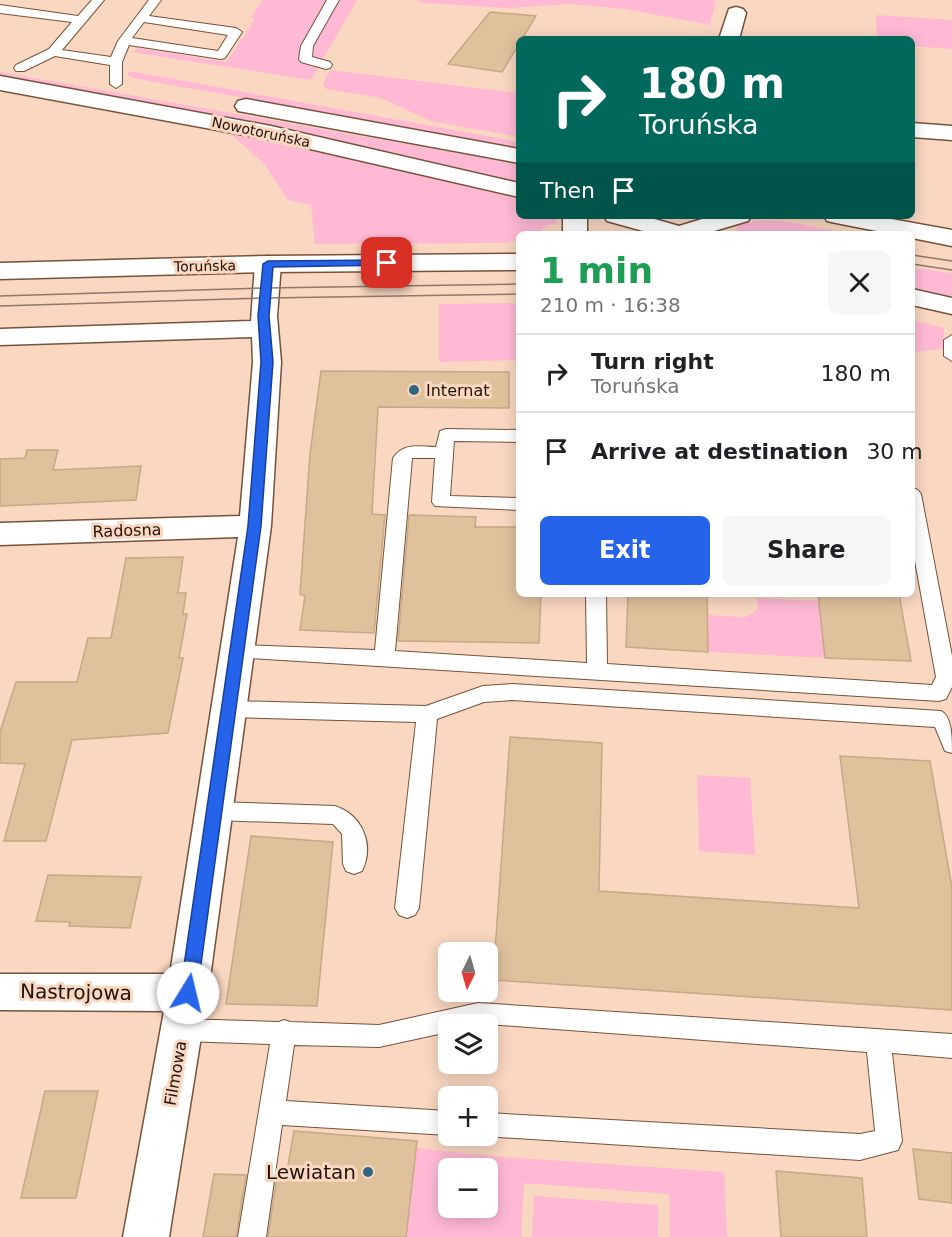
<!DOCTYPE html>
<html lang="en">
<head>
<meta charset="utf-8">
<style>
  body { margin:0; font-family:"DejaVu Sans",sans-serif; background:#f6f6f6; color:#202124; height:100vh; display:flex; flex-direction:column; font-size:22px; white-space:nowrap }
  * { box-sizing:border-box; margin:0 }
  p { font-size:20px; color:#757577 }
  .icon { flex:none; width:33px; height:33px; fill:none; stroke:currentColor; stroke-width:2; stroke-linecap:round; stroke-linejoin:round }
  .map { position:relative; flex:1; overflow:hidden }
  .panel { position:absolute; left:516px; top:231px; width:399px; height:366px; display:flex; flex-direction:column; background:#fff; border-radius:9px; box-shadow:0 3px 15px #0003 }
  .panel>* { flex:none }
  .hud { position:absolute; left:516px; top:36px; width:399px; height:183px; border-radius:9px; box-shadow:0 3px 15px #0003; background:#00695c; color:#fff; overflow:hidden }
  .needle { width:39px; rotate:185deg }
  .fabs { position:absolute; left:438px; top:942px; display:grid; gap:12px }
  .fabs a { display:grid; place-items:center; width:60px; height:60px; border-radius:9px; background:#fff; box-shadow:0 3px 15px #0003; font-size:30px }
  .pin { position:absolute; display:grid; place-items:center; width:51px; height:51px; color:#fff; margin:-26px; border-radius:12px; box-shadow:0 3px 9px #0006 }
  .me { position:absolute; width:66px; margin:-33px; rotate:9deg; stroke-linejoin:round; filter:drop-shadow(0 0 4px #0008) }
  .turn { display:flex; align-items:center; gap:21px; height:126px; padding:0 24px; font-size:27px }
  .turn .icon { width:78px; height:78px; stroke-width:2.5 }
  .turn b { display:block; font-size:42px; line-height:51px }
  .then { display:flex; align-items:center; height:57px; padding:0 24px; background:#0003; gap:12px; font-size:22px }
  .round { display:grid; place-items:center; flex:none; width:63px; height:63px; border-radius:9px; background:#f6f6f6 }
  .head { display:flex; align-items:center; justify-content:space-between; height:102px; padding:0 24px }
  h1 { font-size:36px; font-weight:700; line-height:45px; color:#1e9e55 }
  .action { display:flex; gap:12px; margin-top:auto; padding:12px 24px }
  .action a { flex:1; height:69px; border-radius:9px; background:#2563eb; color:#fff; font-size:24px; font-weight:700; line-height:69px; text-align:center }
  .action a+a { background:#f6f6f6; color:#202124 }
  ul { padding:0; list-style:none }
  li { display:flex; align-items:center; gap:18px; height:78px; padding:0 24px; border-top:2px solid #e0e0e0 }
  li div { flex:1 }
  li b { display:block; font-size:22px }
  li em { font-style:normal }
  .map>svg:first-child { display:block }
  .green { fill:#ffb9d4; fill-rule:evenodd }
  .building { fill:#dfc19c; stroke:#c5a984; stroke-width:1.5 }
  .lines { fill:none; stroke-linecap:round; stroke-linejoin:round }
  .lane-casing { stroke:#76523a; stroke-width:2 }
  .street-casing { stroke:#76523a; stroke-width:3 }
  .secondary-casing { stroke:#76523a; stroke-width:3 }
  .lane { fill:#fff; fill-rule:evenodd }
  .street { fill:#fff; fill-rule:evenodd }
  .secondary { fill:#fff; fill-rule:evenodd }
  .tram { stroke:#917868; stroke-width:1.5 }
  .route { fill:#2563eb; stroke:#184099; stroke-width:1.5 }
  .poi-dot { fill:#306581; stroke:#f9d7c1; stroke-width:2 }
  .labels { text-anchor:middle; stroke-width:6; stroke-linejoin:round; paint-order:stroke }
  .far-street-label { font-size:14px; fill:#23140a; stroke:#f9d7c1 }
  .poi-label { font-size:16px; fill:#23140a; stroke:#f9d7c1; text-anchor:start }
  .street-label { font-size:16px; fill:#23140a; stroke:#f9d7c1 }
  .near-street-label { font-size:20px; fill:#23140a; stroke:#f9d7c1 }
  .near-poi-label { font-size:20px; fill:#23140a; stroke:#f9d7c1; text-anchor:end }
</style>
</head>
<body>
<div class="map">
<svg width="952" height="1237" viewBox="0 0 952 1237">
  <rect width="100%" height="100%" fill="#f9d7c1"/>
  <g class="green">
    <polygon points="262,0 357,0 311,80 132,52 138,48 227,62 255,19 251,18"/>
    <polygon points="416,0 716,0 710,25 625,9 570,4 506,8 424,3"/>
    <polygon points="876,15 952,20 952,49 912,46 912,39 877,39"/>
    <polygon points="330,70 519,93 519,137 431,121 381,98 326,89 323,84"/>
    <polygon points="129,71 519,142 519,148 133,78 128,75"/>
    <polygon points="0,72 519,164 519,182 218,115 0,76"/>
    <polygon points="231,134 433,177 519,199 519,216 554,216 558,225 550,224 535,234 519,234 519,240 507,243 315,244 311,205 288,200 265,165"/>
    <polygon points="760,220 783,221 853,234 735,234 737,225"/>
    <polygon points="912,268 952,273 952,298 912,288"/>
    <polygon points="519,303 519,360 439,362 439,304"/>
    <polygon points="912,320 944,328 943,349 912,352"/>
    <polygon points="757,598 819,601 825,658 708,652 707,615 746,617 758,609"/>
    <polygon points="697,775 750,778 755,855 699,851"/>
    <path d="M416,1148l87,9 221,15 3,65h-57l-1,-43 -145,-11 -3,54h-115zM448,1168h40v40h-40z"/>
    <polygon points="534,1196 658,1205 658,1237 532,1237"/>
  </g>
  <g class="building">
    <polygon points="490,12 536,16 522,39 519,39 519,44 502,72 448,64"/>
    <polygon points="321,371 509,372 509,408 378,407 372,514 385,515 374,633 300,630 305,596 300,594 310,454"/>
    <polygon points="27,450 58,450 53,470 141,466 136,500 0,506 0,459 25,458"/>
    <polygon points="409,515 476,517 475,527 519,527 519,594 541,594 539,643 398,641"/>
    <polygon points="183,557 178,593 186,593 183,614 187,614 179,658 183,658 168,733 72,740 46,841 4,841 25,764 0,763 0,732 16,682 77,682 88,638 111,638 126,558"/>
    <polygon points="628,594 707,594 708,652 626,647"/>
    <polygon points="818,594 899,594 911,661 825,658"/>
    <polygon points="510,737 602,743 599,891 859,908 840,756 930,761 952,888 952,1010 493,980"/>
    <polygon points="251,836 333,842 317,1006 226,1004"/>
    <polygon points="48,875 141,877 130,928 69,926 70,922 36,921"/>
    <polygon points="45,1091 98,1091 76,1198 21,1198"/>
    <polygon points="294,1131 417,1141 406,1237 268,1237 277,1176 286,1177"/>
    <polygon points="913,1149 952,1153 952,1203 919,1199"/>
    <polygon points="776,1171 862,1178 867,1237 781,1237"/>
    <polygon points="214,1174 246,1175 236,1237 203,1237"/>
  </g>
  <g class="lines">
    <defs>
      <g id="lane">
        <path d="M92,0h12l-42,50 49,7 7,-16 31,-41h12l-12,16 87,12 6,4 -17,26 -4,1 -92,-14 -7,17v22l-6,4 -6,-4v-19l-55,-9 -31,15h-8l-2,-3 2,-3 33,-16 23,-27 -72,-9v-8l78,11zM144,22l84,13 -10,16 -86,-13z"/>
        <polygon points="327,0 339,0 313,46 312,57 330,62 332,65 330,68 326,69 301,62 299,59 301,46"/>
        <polygon points="952,335 952,361 944,356 944,340"/>
        <path d="M446,429l73,1v12l-65,-1 -4,55 69,2v12l-84,-4 -3,-4 3,-44h-23l-17,193 192,12 -1,-69h20l1,70 325,21 4,-8 -24,-133v-56l6,2 3,4 31,162v31l-6,12 -7,2 -707,-44 -3,-5 3,-5 7,-2 136,5 18,-192c11,-16 26,-11 43,-11l4,-16z"/>
        <path d="M512,684l429,27c11,5 11,27 11,42l-7,-2 -10,-24 -423,-27 -28,2 -47,17 -18,189 -4,7 -8,3 -8,-3 -4,-7 21,-186 -186,-5 -7,-2 -3,-6 3,-6 7,-2 196,5 57,-20z"/>
        <path d="M215,802l120,4c27,9 40,38 27,65l-8,3 -8,-3 -3,-7 -1,-30 -9,-10 -118,-4 -8,-3 -3,-6 3,-6z"/>
        <polygon points="478,1003 952,1034 952,1058 892,1053 902,1141 898,1150 860,1160 483,1136 488,1136 488,1113 860,1134 875,1131 867,1052 488,1024 448,1024 448,1032 379,1047 294,1045 286,1101 448,1111 448,1135 282,1125 266,1237 238,1237 270,1044 182,1041 173,1038 170,1030 173,1022 182,1019 279,1022 284,1020 290,1022 379,1025"/>
      </g>
      <g id="street">
        <polygon points="736,7 743,9 746,13 739,39 719,39 729,9"/>
        <polygon points="912,123 952,126 952,140 912,137"/>
        <polygon points="268,256 277,259 281,264 277,316 281,362 271,526 208,993 169,1237 123,1237 164,1011 0,1010 0,974 170,974 238,537 0,545 0,523 240,516 253,362 252,337 0,345 0,329 251,321 255,264 259,259"/>
      </g>
      <g id="secondary">
        <polygon points="0,76 271,126 519,183 519,197 271,140 0,90"/>
        <polygon points="246,99 519,149 519,163 238,111 235,106 238,101"/>
        <rect x="563" y="216" width="24" height="18"/>
        <polygon points="604,216 644,216 679,226 712,216 751,216 748,221 704,234 654,234 607,221"/>
        <polygon points="824,216 875,216 952,230 952,246 912,238 912,234 892,234 836,223 827,221"/>
        <polygon points="519,254 519,270 268,272 0,279 0,263 268,256"/>
        <polygon points="912,289 952,298 952,314 912,305"/>
      </g>
    </defs>
    <use href="#lane" class="lane-casing"/>
    <use href="#street" class="street-casing"/>
    <use href="#secondary" class="secondary-casing"/>
    <use href="#lane" class="lane"/>
    <use href="#street" class="street"/>
    <use href="#secondary" class="secondary"/>
    <g class="tram">
      <polyline points="912,255 952,261"/>
      <polyline points="912,264 952,270"/>
      <polyline points="0,296 266,288 519,284"/>
      <polyline points="0,306 266,298 519,294"/>
    </g>
  </g>
  <polygon class="route" points="387,260 392,263 391,265 273,267 269,316 273,362 261,526 197,993 194,999 188,1001 182,999 180,993 248,526 261,362 258,316 263,264 268,261"/>
  <g class="poi-dot">
    <circle cx="414" cy="390" r="6"/>
    <circle cx="368" cy="1172" r="6"/>
  </g>
  <g class="labels">
    <g class="far-street-label">
      <text transform="translate(261 132) rotate(12)" y="5">Nowotoruńska</text>
      <text transform="translate(205 266) rotate(-1)" y="5">Toruńska</text>
    </g>
    <g class="poi-label">
      <text x="426" y="396">Internat</text>
    </g>
    <g class="street-label">
      <text transform="translate(127 530) rotate(-2)" y="6">Radosna</text>
      <text transform="translate(175 1073) rotate(-80)" y="6">Filmowa</text>
    </g>
    <g class="near-street-label">
      <text transform="translate(76 992) rotate(1)" y="7">Nastrojowa</text>
    </g>
    <g class="near-poi-label">
      <text x="356" y="1179">Lewiatan</text>
    </g>
  </g>
</svg>
<div class="fabs">
<a><svg class="needle" viewBox="-14 -14 28 28"><path d="M0-13l5 13h-10z" fill="#e53935"/><path d="M0 13l5-13h-10z" fill="#757577"/></svg></a>
<a><svg class="icon" aria-label="layers" viewBox="0 0 24 24"><path d="M12 4l9 5-9 5-9-5zM3 14l9 5 9-5"/></svg></a>
<a>+</a>
<a>−</a>
</div>
<div class="pin" style="left:387px;top:263px;background:#d93025"><svg class="icon" aria-label="arrive" viewBox="0 0 24 24"><path d="M6 21V4h12l-3 4 3 4H6"/></svg></div>
<svg class="me" style="left:188px;top:993px" viewBox="-20 -20 40 40"><circle r="19" fill="#fff"/><path d="M0-13L10 11 0 6-10 11z" fill="#2563eb"/></svg>
<div class="hud">
<div class="turn"><svg class="icon" aria-label="right" viewBox="0 0 24 24"><path d="M7 20v-9h11M14 6l5 5-5 5"/></svg><div><b>180 m</b>Toruńska</div></div>
<div class="then">Then<svg class="icon" aria-label="arrive" viewBox="0 0 24 24"><path d="M6 21V4h12l-3 4 3 4H6"/></svg></div>
</div>
<section class="panel">
<div class="head"><div><h1>1 min</h1><p>210 m · 16:38</p></div><a class="round"><svg class="icon" aria-label="close" viewBox="0 0 24 24"><path d="M6 6l12 12M18 6L6 18"/></svg></a></div>
<ul>
<li><svg class="icon" aria-label="right" viewBox="0 0 24 24"><path d="M7 20v-9h11M14 6l5 5-5 5"/></svg><div><b>Turn right</b><p>Toruńska</p></div><em>180 m</em></li>
<li><svg class="icon" aria-label="arrive" viewBox="0 0 24 24"><path d="M6 21V4h12l-3 4 3 4H6"/></svg><div><b>Arrive at destination</b></div><em>30 m</em></li>
</ul>
<div class="action"><a>Exit</a><a>Share</a></div>
</section>
</div>
</body>
</html>
